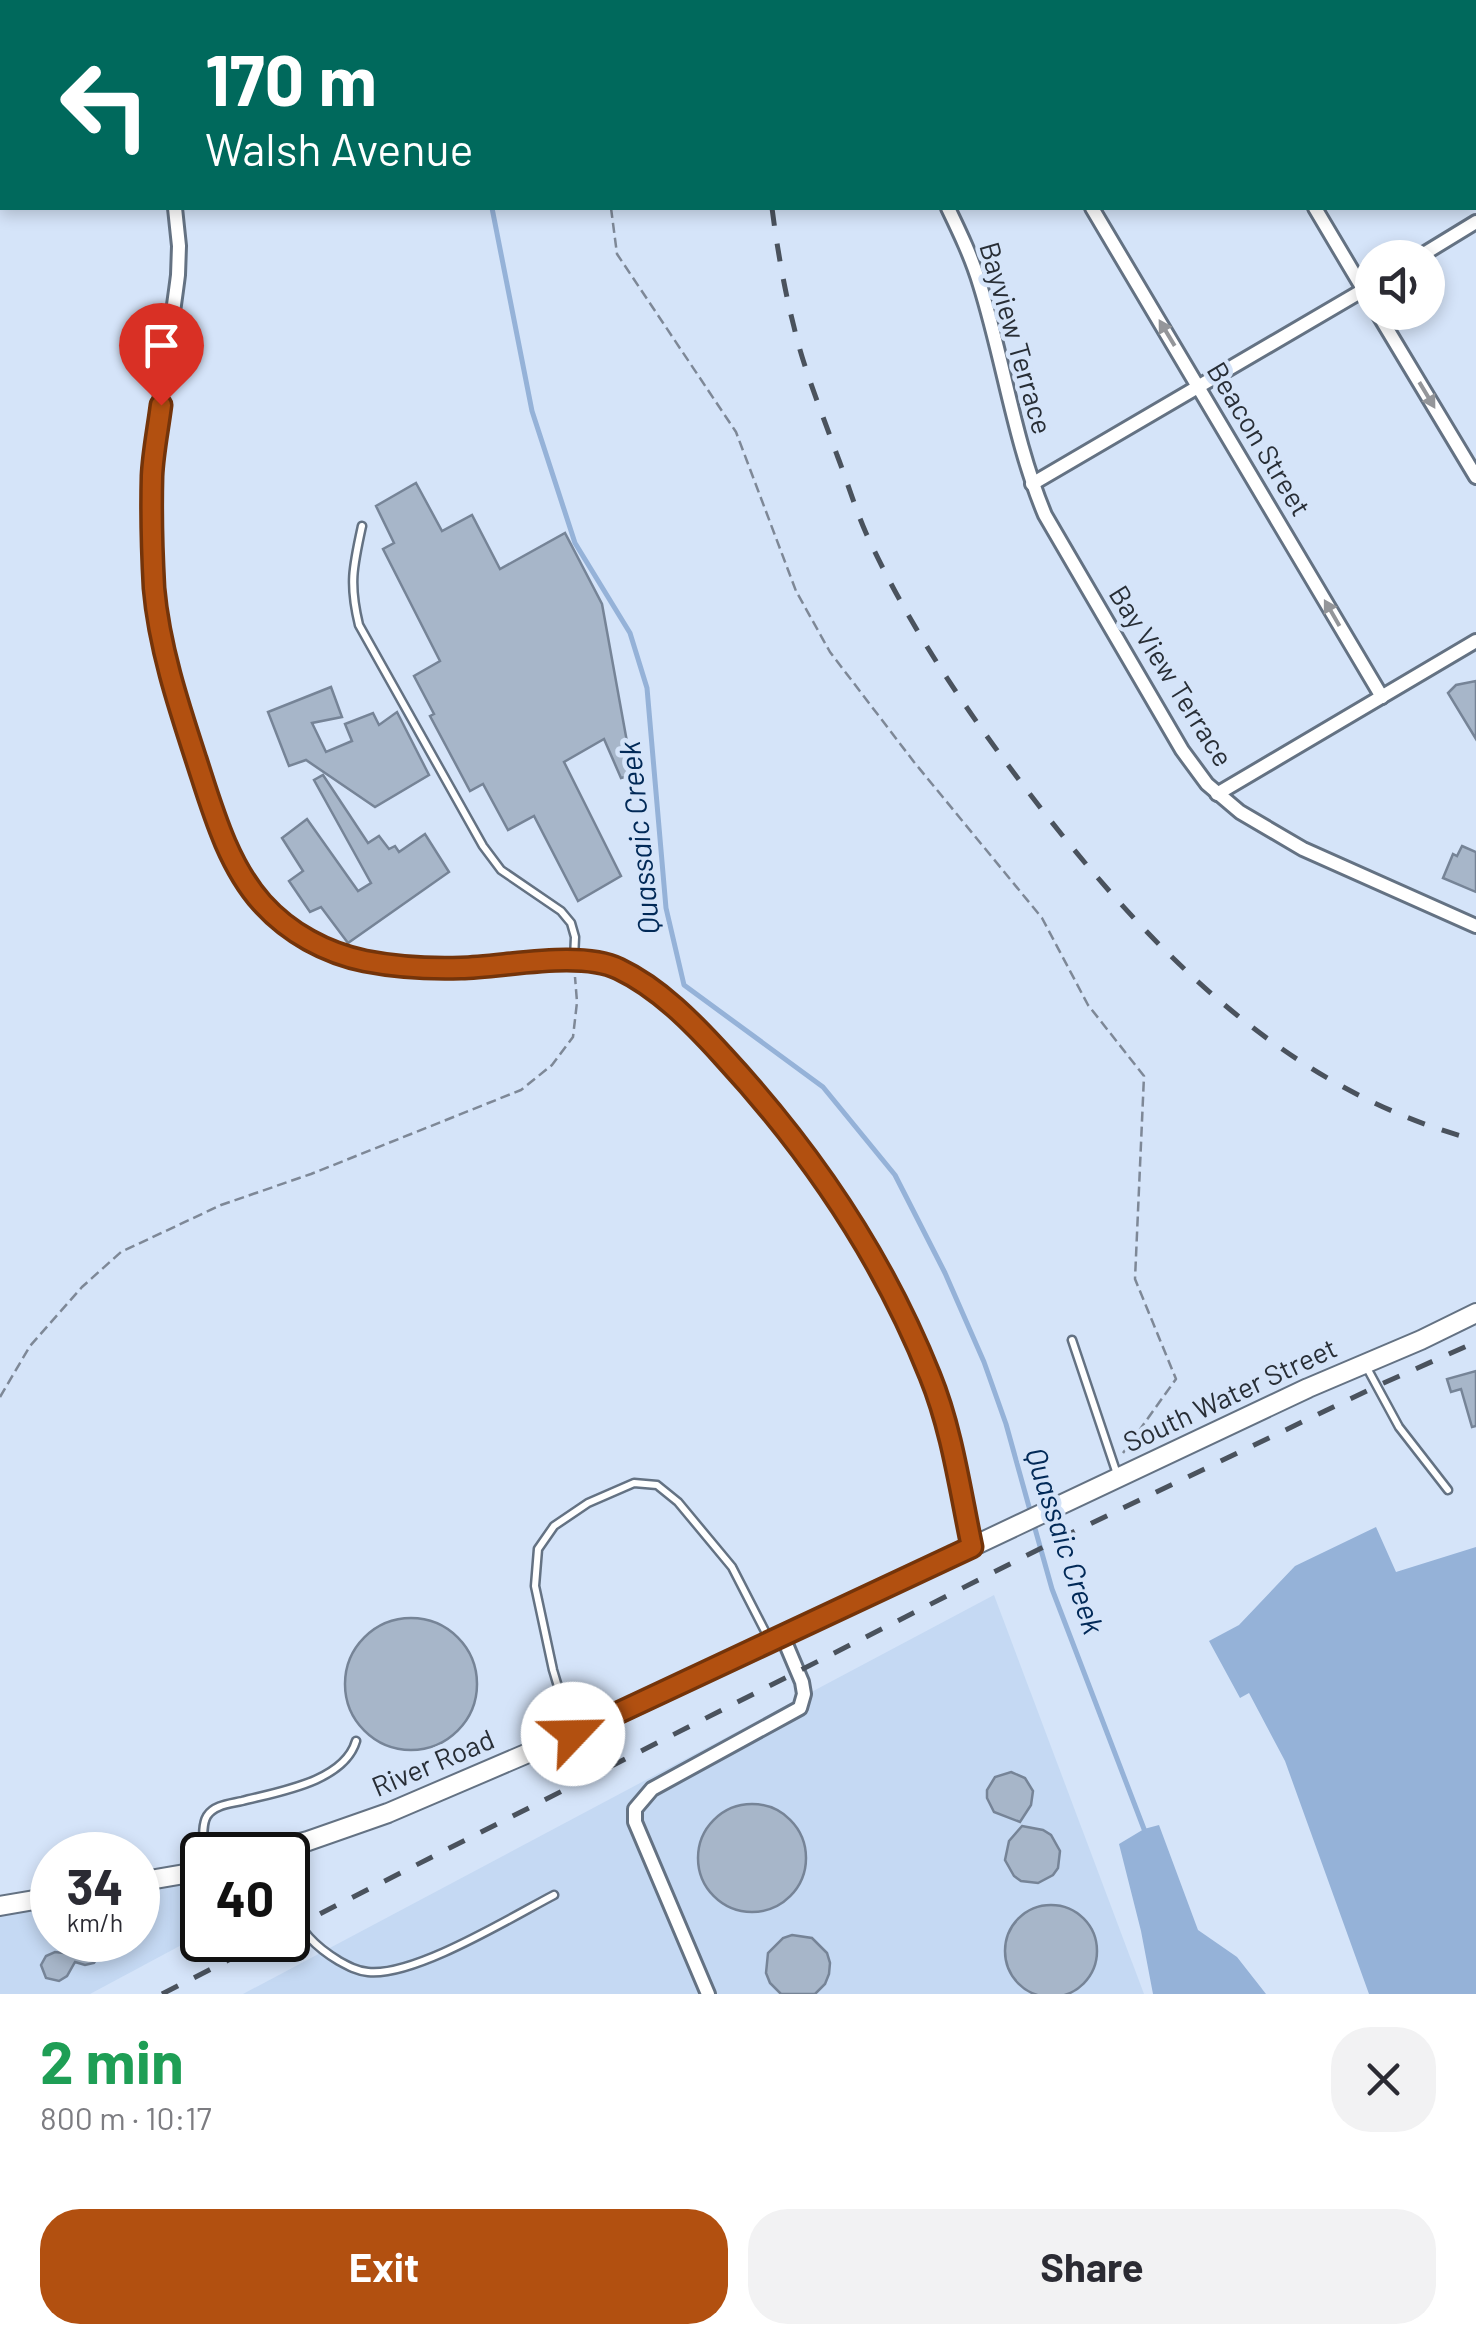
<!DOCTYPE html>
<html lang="en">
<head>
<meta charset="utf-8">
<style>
  body { margin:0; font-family:Barlow,sans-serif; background:#f2f2f3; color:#2b2b33; height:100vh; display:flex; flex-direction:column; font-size:38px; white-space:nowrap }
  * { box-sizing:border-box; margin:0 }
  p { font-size:32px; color:#7c7c81 }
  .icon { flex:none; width:55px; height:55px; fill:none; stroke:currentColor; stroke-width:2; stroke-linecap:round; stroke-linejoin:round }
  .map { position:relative; height:1994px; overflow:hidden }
  .drawer { display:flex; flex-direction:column; background:#fff; flex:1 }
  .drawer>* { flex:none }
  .guide { position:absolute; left:0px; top:0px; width:1478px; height:210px; box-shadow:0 5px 15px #0003; background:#00695c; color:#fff; overflow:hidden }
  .fabs { position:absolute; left:1355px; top:240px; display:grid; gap:20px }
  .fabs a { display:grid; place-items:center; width:90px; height:90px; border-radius:50%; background:#fff; box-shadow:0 5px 15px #0003; font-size:50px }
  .speed { position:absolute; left:30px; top:1832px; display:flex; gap:20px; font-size:50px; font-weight:700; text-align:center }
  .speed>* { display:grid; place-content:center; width:130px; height:130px; border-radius:50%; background:#fff; box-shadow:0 5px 15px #0003; line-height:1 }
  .speed small { font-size:25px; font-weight:400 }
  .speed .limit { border:5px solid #111; border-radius:15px; background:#fff; color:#111 }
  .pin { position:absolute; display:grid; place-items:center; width:85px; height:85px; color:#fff; margin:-102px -42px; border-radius:50% 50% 50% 0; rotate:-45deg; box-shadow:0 0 10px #0007 }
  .pin .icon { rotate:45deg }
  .me { position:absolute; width:110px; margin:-55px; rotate:66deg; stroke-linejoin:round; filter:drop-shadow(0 0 8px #0008) }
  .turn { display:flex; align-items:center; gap:35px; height:210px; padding:0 40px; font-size:45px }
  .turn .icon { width:130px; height:130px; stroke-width:2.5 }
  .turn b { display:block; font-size:70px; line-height:85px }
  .round { display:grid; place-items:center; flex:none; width:105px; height:105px; border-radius:40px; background:#f2f2f3 }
  .head { display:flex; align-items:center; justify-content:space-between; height:170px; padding:0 40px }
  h1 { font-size:60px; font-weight:700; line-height:75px; color:#1e9e55 }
  .cta { display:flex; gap:20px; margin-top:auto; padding:20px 40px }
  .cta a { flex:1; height:115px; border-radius:40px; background:#b25010; color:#fff; font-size:40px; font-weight:700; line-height:115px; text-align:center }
  .cta a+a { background:#f2f2f3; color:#2b2b33 }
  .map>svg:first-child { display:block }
  .built { fill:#c5d9f3 }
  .water { fill:#95b2d8 }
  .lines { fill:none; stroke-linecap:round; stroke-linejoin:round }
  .stream { stroke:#95b2d8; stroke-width:5 }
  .building { fill:#a7b6c9; stroke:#768497; stroke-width:2.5 }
  .lane-casing { stroke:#647283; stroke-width:11 }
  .street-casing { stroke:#647283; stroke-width:18 }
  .secondary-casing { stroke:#647283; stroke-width:22 }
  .path { stroke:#7e8897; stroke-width:2.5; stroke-dasharray:10 5; stroke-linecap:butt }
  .lane { stroke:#fff; stroke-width:6 }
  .street { stroke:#fff; stroke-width:12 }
  .secondary { stroke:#fff; stroke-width:18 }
  .rail { stroke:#4a525d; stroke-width:5; stroke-dasharray:18 18; stroke-linecap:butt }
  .oneway { fill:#94969a }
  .route-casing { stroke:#74340a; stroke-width:25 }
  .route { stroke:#b25010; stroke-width:18 }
  .labels { text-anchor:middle; stroke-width:9; stroke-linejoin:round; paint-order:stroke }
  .street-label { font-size:28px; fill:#282e36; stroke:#d5e4f9 }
  .water-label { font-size:30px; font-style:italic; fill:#012957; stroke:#d5e4f9 }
</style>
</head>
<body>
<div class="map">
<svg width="1476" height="1994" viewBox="0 0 1476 1994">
  <rect width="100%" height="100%" fill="#d5e4f9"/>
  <g class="built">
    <polygon points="994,1595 1144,1994 243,1994"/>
    <polygon points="202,1871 202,1934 90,1994 0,1994 0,1905 52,1896 52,1940 138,1940 138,1882"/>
  </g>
  <g class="water">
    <polygon points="1376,1527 1396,1572 1476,1547 1476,1994 1369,1994 1285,1761 1249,1693 1240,1698 1209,1641 1239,1625 1295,1566"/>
    <polygon points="1159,1825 1198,1930 1237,1957 1266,1994 1153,1994 1141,1931 1119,1844 1144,1829"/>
  </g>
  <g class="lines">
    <g class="stream">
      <polyline points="627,2 628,0"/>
      <polyline points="492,208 532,411 575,543 630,633 647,688 666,908 684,985 823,1087 895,1175 945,1273 984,1362 1006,1424 1031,1514"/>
      <polyline points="1034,1525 1052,1589 1144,1829"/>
    </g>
  </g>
  <g class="building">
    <polygon points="416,483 442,531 472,515 500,569 565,533 602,604 633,775 621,778 604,739 564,762 621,876 578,901 534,816 508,830 483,784 470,791 430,716 434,714 414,676 440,661 383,549 394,543 376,506"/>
    <polygon points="1476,681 1476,739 1448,693 1456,685"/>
    <polygon points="331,687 342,717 312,723 326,752 352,741 345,724 373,713 379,725 397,712 429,775 375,807 306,760 289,766 268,712"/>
    <polygon points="323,775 368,843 379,836 389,849 395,846 399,852 425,834 449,872 348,943 321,907 310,912 289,881 303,871 282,838 307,819 358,891 371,883 314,780"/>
    <polygon points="1462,846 1476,852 1476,892 1443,878 1453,854 1457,856"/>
    <polygon points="1476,1371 1476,1426 1472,1427 1461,1389 1451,1392 1447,1379"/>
    <circle cx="411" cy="1684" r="66"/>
    <polygon points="1011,1772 1025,1778 1033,1791 1031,1805 1020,1822 994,1812 987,1798 987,1790 995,1777"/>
    <circle cx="752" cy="1858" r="54"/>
    <polygon points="1022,1826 1043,1830 1051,1835 1060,1851 1058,1868 1053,1875 1038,1883 1021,1881 1014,1876 1005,1860 1009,1841"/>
    <circle cx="1051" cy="1951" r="46"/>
    <polygon points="792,1935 812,1938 827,1953 830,1963 829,1974 825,1984 815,1994 781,1994 770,1983 766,1973 768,1953 783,1938"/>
    <polygon points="78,1940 109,1940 94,1963 85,1965 75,1962 67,1976 59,1981 46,1978 41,1965 46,1956 55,1952 71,1954"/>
  </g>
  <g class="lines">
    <defs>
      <g id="lane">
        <path d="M362,526c-9,41 -13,58 -3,99l124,221 18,24 60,41 10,12 4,14 -1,22"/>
        <polyline points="1072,1340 1118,1477"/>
        <polyline points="1367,1368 1399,1427 1448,1490"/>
        <polyline points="572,1733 553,1670 535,1586 538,1549 554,1526 588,1503 634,1483 657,1485 678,1502 732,1567 769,1639"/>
        <path d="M204,1855c0,-12 -3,-29 3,-39 7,-11 22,-12 35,-15 35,-9 102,-19 114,-60"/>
        <path d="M288,1905c13,26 26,41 51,56 9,5 18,10 29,11 46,5 142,-54 186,-77"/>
      </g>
      <g id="street">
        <polyline points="73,0 75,2"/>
        <polyline points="1194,0 1195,2"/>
        <polyline points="1419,0 1420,2"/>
        <polyline points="127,2 127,0"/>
        <polyline points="1138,2 1142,0"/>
        <polyline points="1475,96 1476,97"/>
        <path d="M175,208l4,38 -1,29c-8,65 -21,131 -26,197 -7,106 17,206 50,306 14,43 29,89 59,124 25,29 59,46 95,56 55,16 116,9 172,6 28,-2 60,-8 86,3 24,9 44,27 64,44 87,77 159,179 212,282 15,28 30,56 41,86 21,54 29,112 42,168"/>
        <path d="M948,208c12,25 24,50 32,77 24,77 34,156 65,230l137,235 25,34 33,28 63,37 173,77"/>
        <polyline points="1092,208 1382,697"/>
        <polyline points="1315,208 1372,304"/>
        <polyline points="1417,258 1476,222"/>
        <polyline points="1377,312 1476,477"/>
        <polyline points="1032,484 1372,285"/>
        <polyline points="1217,794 1476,641"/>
        <polyline points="708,1994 635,1822 635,1809 652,1789 800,1708 804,1694 802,1682 783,1637"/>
      </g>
      <g id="secondary">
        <polyline points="253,1855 308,1841 388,1813 603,1721 1308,1388 1421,1340 1476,1313"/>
        <polyline points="138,1882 202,1871"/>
        <polyline points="0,1906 52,1897"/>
      </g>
    </defs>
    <use href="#lane" class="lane-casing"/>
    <use href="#street" class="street-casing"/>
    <use href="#secondary" class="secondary-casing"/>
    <g class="path">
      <polyline points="659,2 660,0"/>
      <polyline points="611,208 617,254 736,432 796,591 830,652 914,762 1042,918 1088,1005 1144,1076 1135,1279 1176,1379 1123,1453"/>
      <polyline points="0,1397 30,1346 82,1287 121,1252 221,1205 311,1174 521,1090 552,1065 573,1037 577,1002 575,977"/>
    </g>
    <use href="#lane" class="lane"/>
    <use href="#street" class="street"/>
    <use href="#secondary" class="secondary"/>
    <g class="rail">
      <polyline points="766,0 766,2"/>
      <path d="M772,208c5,39 12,80 22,119 10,43 28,86 43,128 10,26 18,53 29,78 42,92 99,176 160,256 117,153 257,301 450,351"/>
      <polyline points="288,1930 1069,1534 1377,1386 1476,1342"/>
      <polyline points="162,1994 268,1940"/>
    </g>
  </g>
  <defs><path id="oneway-solid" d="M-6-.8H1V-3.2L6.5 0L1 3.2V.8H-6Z" transform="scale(2.5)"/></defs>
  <g class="oneway">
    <use href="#oneway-solid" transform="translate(1167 333) rotate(-121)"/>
    <use href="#oneway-solid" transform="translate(1427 395) rotate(59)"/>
    <use href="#oneway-solid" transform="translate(1332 613) rotate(-120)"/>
  </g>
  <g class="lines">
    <defs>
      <path id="route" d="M161,405c-3,24 -8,48 -9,71 -1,38 0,75 2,112 5,58 24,116 42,171 16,49 31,105 66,144 27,30 64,50 103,58 31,6 64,8 96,7 44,-1 119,-18 158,1 40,19 74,54 104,87 86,93 160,202 207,320 22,54 30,114 42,171l-399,187"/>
    </defs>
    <use href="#route" class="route-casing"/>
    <use href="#route" class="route"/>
  </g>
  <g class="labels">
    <g class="street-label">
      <text transform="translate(1016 338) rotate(74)" y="10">Bayview Terrace</text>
      <text transform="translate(1259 439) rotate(59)" y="10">Beacon Street</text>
      <text transform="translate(1171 676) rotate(58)" y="10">Bay View Terrace</text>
      <text transform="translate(1230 1395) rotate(-25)" y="10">South Water Street</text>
      <text transform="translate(433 1763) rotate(-23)" y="10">River Road</text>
    </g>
    <g class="water-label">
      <text transform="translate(640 838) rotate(-96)" y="10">Quassaic Creek</text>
      <text transform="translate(1064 1541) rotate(72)" y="10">Quassaic Creek</text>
    </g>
  </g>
</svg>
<div class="fabs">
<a><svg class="icon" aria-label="sound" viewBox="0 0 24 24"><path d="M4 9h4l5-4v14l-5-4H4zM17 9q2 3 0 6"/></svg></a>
</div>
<div class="speed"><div>34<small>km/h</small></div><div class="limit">40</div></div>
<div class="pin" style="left:161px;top:405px;background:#d93025"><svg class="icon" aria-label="arrive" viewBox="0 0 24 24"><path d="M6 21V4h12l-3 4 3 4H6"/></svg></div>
<svg class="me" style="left:573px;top:1734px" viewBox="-20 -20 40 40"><circle r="19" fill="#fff"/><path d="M0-13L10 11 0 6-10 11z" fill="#b25010"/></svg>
<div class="guide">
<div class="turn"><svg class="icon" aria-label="left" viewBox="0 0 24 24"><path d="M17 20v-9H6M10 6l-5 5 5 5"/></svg><div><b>170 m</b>Walsh Avenue</div></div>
</div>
</div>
<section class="drawer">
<div class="head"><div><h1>2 min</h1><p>800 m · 10:17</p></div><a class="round"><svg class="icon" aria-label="close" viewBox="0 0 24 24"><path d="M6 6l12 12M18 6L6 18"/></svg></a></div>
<div class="cta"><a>Exit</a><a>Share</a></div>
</section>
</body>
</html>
